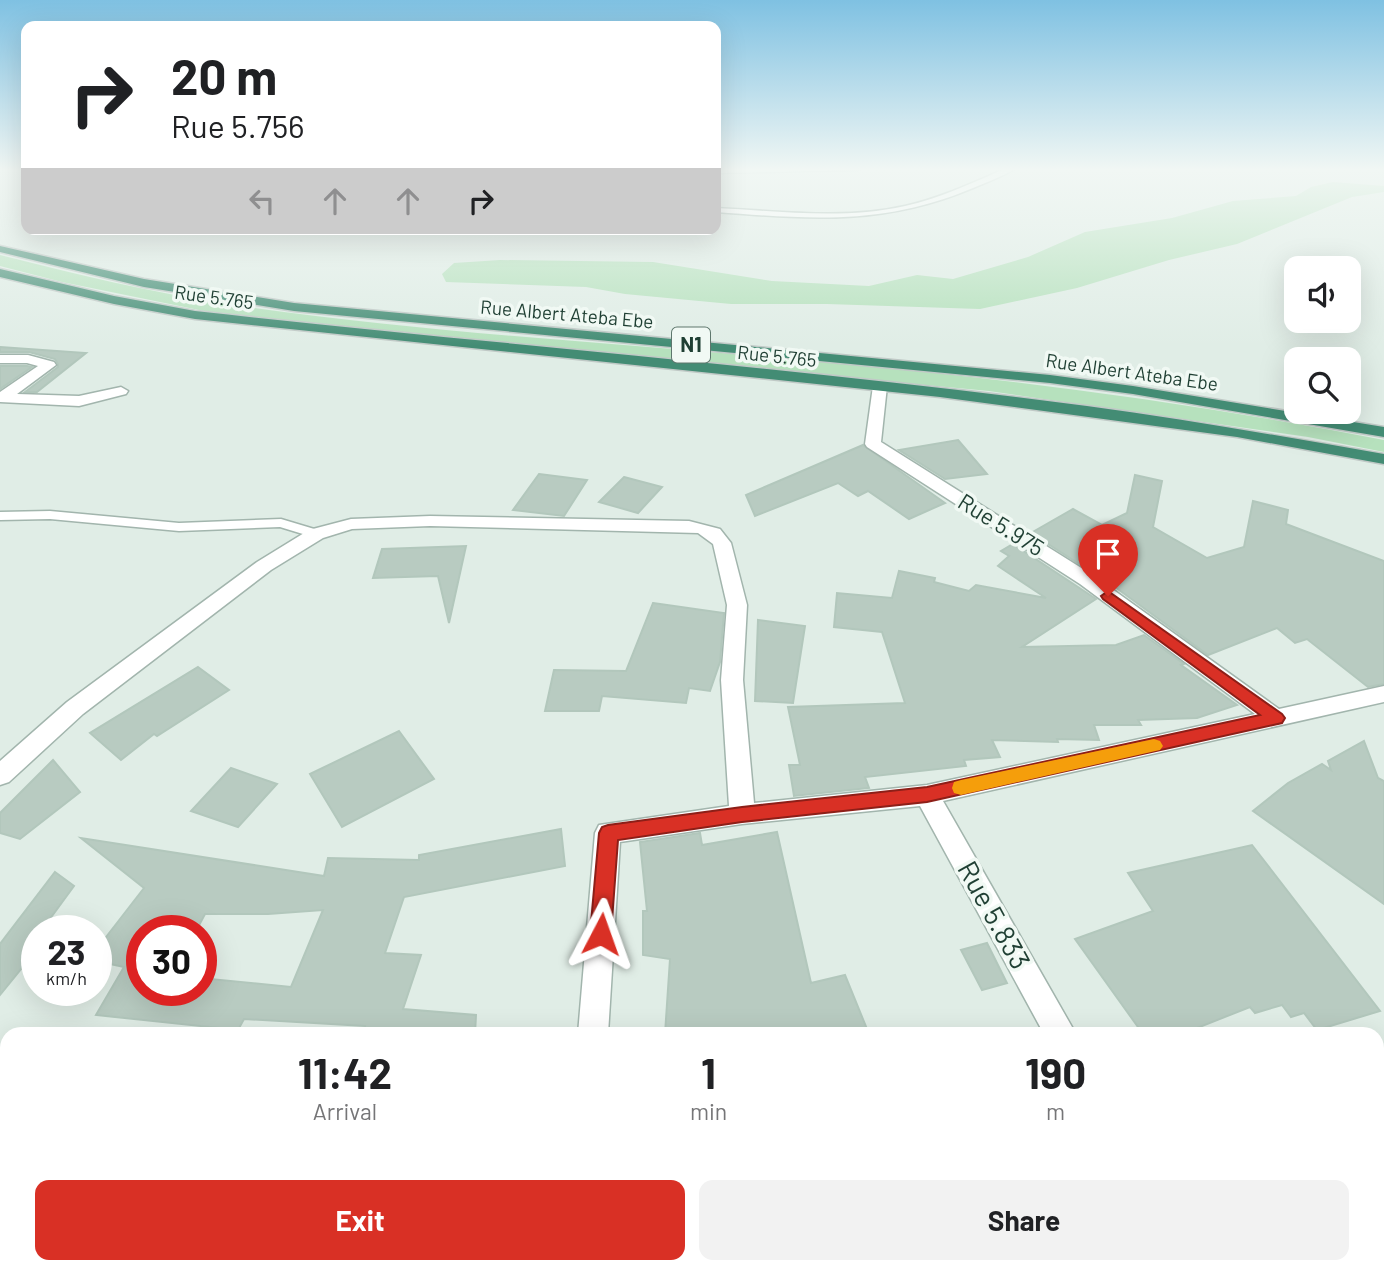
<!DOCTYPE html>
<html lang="en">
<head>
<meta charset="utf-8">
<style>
  body { margin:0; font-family:Barlow,sans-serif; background:#f2f2f2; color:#202124; height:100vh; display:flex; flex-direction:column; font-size:26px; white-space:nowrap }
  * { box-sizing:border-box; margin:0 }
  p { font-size:23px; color:#757577 }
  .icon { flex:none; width:38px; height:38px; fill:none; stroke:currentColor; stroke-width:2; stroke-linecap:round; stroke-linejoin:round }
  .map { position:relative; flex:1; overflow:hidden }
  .side { position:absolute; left:0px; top:1027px; width:1384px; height:247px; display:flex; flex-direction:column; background:#fff; border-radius:21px 21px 0 0; box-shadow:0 7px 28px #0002 }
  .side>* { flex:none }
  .guide { position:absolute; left:21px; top:21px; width:700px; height:214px; border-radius:14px; box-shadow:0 7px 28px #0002; background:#fff; color:#202124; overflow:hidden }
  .tools { position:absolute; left:1284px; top:256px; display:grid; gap:14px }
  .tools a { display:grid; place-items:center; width:77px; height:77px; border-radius:14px; background:#fff; box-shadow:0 7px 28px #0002; font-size:35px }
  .speed { position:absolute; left:21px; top:915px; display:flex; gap:14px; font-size:35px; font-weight:700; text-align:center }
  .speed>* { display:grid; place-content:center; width:91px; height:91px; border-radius:50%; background:#fff; box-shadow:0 7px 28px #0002; line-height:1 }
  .speed small { font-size:18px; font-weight:400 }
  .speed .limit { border:10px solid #d22; background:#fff; color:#111 }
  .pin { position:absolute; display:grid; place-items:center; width:60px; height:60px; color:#fff; margin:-72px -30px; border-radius:50% 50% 50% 0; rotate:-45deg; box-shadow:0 0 7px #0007 }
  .pin .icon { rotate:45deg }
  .me { position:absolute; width:77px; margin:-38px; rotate:4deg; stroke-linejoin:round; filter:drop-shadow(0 0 5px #0008) }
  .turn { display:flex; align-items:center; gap:24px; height:147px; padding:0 35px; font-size:32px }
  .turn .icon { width:91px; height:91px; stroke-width:2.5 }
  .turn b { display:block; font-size:49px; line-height:60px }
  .lanes { display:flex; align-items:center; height:66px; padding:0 35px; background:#0003; justify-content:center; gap:35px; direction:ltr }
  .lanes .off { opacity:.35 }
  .eta { display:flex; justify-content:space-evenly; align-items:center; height:119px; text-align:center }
  .eta b { font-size:42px; font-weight:700; line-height:49px }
  .cta { display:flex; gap:14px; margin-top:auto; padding:14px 35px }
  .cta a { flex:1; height:80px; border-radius:14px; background:#d93025; color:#fff; font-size:28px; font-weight:700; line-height:80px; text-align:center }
  .cta a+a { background:#f2f2f2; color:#202124 }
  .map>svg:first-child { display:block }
  .green { fill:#b6e1bd }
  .building { fill:#b8cbc1; stroke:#b2c7bc; stroke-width:2; fill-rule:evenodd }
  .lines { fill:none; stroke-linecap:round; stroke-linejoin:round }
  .service-casing { stroke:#a2b5ad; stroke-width:3 }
  .minor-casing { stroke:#a2b5ad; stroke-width:3 }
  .trunk-casing { stroke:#c0c9c6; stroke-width:3 }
  .service { fill:#fff; fill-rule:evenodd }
  .minor { fill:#fff; fill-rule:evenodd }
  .trunk { fill:#438c74; fill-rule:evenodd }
  .route { fill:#d93025; stroke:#8d1f18; stroke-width:2 }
  .slow { fill:#f59e0b }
  .labels { text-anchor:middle; stroke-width:7; stroke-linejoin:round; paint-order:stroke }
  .far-street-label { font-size:19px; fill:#1f3f33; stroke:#f1f9f4 }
  .shield { fill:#f1f9f4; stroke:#5e776d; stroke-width:2 }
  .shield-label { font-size:21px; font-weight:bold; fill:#1f3f33 }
  .street-label { font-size:23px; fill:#1f3f33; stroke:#f1f9f4 }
  .near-street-label { font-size:28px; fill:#1f3f33; stroke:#f1f9f4 }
</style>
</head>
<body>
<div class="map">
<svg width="1384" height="1273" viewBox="0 0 1384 1273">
  <rect width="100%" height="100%" fill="#e0ede6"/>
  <g class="green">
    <polygon points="1333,182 1384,186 1384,192 1352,197 1237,244 1169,260 1077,288 980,309 827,304 731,304 625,294 586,287 446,282 442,274 454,263 500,260 653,262 772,281 869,286 917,275 953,279 1028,257 1085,232 1172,218 1233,201 1296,196 1311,187"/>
    <path d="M0,255c75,19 150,37 227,49 208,31 419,40 629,61 177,17 354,41 528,75v12l-76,-15 -319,-46 -389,-37 -391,-42 -147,-30 -62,-16z"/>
  </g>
  <g class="building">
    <polygon points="0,347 86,353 37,392 25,392 58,367 58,364 55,359 29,352 0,352"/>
    <polygon points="0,366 27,366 32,367 0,389"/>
    <polygon points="958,440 987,474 945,479 899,450"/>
    <polygon points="863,445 945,503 909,519 868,491 858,496 838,483 755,516 746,495"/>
    <polygon points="539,474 587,480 564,516 513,510"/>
    <polygon points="1135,475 1162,481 1153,527 1207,558 1244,547 1253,501 1288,510 1286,524 1384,561 1384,684 1368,687 1307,639 1295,643 1277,628 1208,655 1115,587 1031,533 1073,509 1102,525 1127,513"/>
    <polygon points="624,477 662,487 638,513 599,502"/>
    <polygon points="1013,544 1096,599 1022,647 1116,645 1144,635 1184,664 1181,665 1237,705 1197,718 1138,720 1141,725 1094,725 1099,740 1057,739 1058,742 992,740 1000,757 964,760 966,766 865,777 869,788 794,796 789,765 800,765 788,707 905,703 882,632 834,627 837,593 892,598 899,571 935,578 934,582 969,591 976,585 1046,598 998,566 1009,556 1001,551"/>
    <polygon points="466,546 449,623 438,576 373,578 382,549"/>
    <polygon points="653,603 724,613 720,662 710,691 689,688 686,703 602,696 599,711 545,711 554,670 626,671"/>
    <polygon points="758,620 805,626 793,703 755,701"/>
    <polygon points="198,667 229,690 157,736 154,734 121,760 90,733"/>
    <polygon points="399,731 434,779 342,827 310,774"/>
    <polygon points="1364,741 1378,778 1384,781 1384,904 1253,811 1288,783 1322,764 1331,770 1328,761"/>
    <polygon points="53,760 80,792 20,839 0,833 0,813"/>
    <polygon points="231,768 277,784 238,827 191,811"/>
    <path d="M561,829l4,37 -161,31 -19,56 36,2 -18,54 73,6 -1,19h-112l2,-8 -121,-7 -6,11 -142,-15 28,-48 -28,-6v-11l48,-62 -63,-50 243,38 4,-18 91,2v-5zM323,910l-32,77 -90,-9v12h-59v-59h54l9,-17h63z"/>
    <polygon points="777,832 811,983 845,975 869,1034 665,1034 670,959 643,955 643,911 647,911 640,842 700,833 702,845"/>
    <polygon points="1252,845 1380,1011 1317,1030 1304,1013 1291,1017 1282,1005 1255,1013 1250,1007 1182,1034 1143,1034 1075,939 1153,911 1128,873"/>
    <polygon points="55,872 74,886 41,931 37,931 37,937 26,951 34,953 0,995 0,944"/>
    <polygon points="987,943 1007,983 982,990 961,950"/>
  </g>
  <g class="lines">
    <defs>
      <g id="service">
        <polygon points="861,168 858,170 716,173 716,169"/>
        <path d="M1007,168h9c-12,8 -29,14 -43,20 -90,38 -163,31 -257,24v-4c63,3 127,12 189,-2 36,-8 69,-24 102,-38z"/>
        <polygon points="50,511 179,523 281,519 321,531 323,534 316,538 280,527 179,531 50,519 0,520 0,512"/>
      </g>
      <g id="minor">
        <polygon points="0,355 28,355 54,362 56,365 17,394 79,396 121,387 128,391 126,394 79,406 0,402 0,392 38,366 27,363 0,363"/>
        <polygon points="880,382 887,386 881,442 1094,576 1279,709 1384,686 1384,702 943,801 1076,1034 1044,1034 920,806 742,824 620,842 608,1034 578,1034 595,833 599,825 729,806 721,680 727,605 713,544 698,533 430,526 352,529 323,538 271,570 83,714 9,782 0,785 0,761 67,702 257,562 309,530 351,519 430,516 689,521 720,529 731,543 747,605 743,680 754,803 927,785 1255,714 1080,584 867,447 865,444 873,386"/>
        <polygon points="557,1267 593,1267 592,1273 556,1273"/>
        <polygon points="1164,1267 1201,1267 1203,1273 1166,1273"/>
      </g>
      <g id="trunk">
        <polygon points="0,246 144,279 294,303 1050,375 1133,386 1384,427 1384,437 1133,394 1050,383 294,311 144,287 0,252"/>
        <path d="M0,269l114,27 81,15c297,33 595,56 892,95 99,13 198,31 297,48v10l-147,-27 -297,-40 -745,-78 -81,-15 -114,-27z"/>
      </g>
    </defs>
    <use href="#service" class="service-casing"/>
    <use href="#minor" class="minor-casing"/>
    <use href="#trunk" class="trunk-casing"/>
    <use href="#service" class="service"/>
    <use href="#minor" class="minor"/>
    <use href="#trunk" class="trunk"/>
  </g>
  <linearGradient id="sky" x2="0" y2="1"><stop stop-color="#7fc1e2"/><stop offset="0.49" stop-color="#f1f7f4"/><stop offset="1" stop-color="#f1f7f4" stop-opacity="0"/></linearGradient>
  <rect width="1384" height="346" fill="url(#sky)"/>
  <polygon class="route" points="1108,591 1282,714 1285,718 1282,723 927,802 742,822 618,840 611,934 608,941 601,943 593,941 590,934 599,833 602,827 608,825 742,807 927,787 1260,715 1103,599 1101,596"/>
  <polygon class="slow" points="1154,739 1160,741 1163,746 1160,750 961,795 954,793 952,788 954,782 961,780"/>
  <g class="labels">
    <g class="far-street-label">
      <text transform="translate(214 297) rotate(8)" y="7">Rue 5.765</text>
      <text transform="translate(567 314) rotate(5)" y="7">Rue Albert Ateba Ebe</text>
      <text transform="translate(777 356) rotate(6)" y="7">Rue 5.765</text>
      <text transform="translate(1132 372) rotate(8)" y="7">Rue Albert Ateba Ebe</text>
    </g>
    <rect class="shield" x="672" y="327.5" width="38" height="35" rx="5"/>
    <g class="shield-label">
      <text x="691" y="352">N1</text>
    </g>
    <g class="street-label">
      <text transform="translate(1001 525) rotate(32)" y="8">Rue 5.975</text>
    </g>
    <g class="near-street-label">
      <text transform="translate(994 915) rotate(61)" y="10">Rue 5.833</text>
    </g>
  </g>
</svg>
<div class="tools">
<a><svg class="icon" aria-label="sound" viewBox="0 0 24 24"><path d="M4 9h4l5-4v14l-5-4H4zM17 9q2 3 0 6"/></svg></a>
<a><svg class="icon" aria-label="search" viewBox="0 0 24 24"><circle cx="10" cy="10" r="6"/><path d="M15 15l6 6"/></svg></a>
</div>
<div class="speed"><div>23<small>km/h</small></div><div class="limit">30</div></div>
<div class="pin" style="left:1108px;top:596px;background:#d93025"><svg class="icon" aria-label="arrive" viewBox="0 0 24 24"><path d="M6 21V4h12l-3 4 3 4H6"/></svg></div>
<svg class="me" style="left:601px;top:934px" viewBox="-20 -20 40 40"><path d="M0-17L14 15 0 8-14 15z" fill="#d93025" stroke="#fff" stroke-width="4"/></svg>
<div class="guide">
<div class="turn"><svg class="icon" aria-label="right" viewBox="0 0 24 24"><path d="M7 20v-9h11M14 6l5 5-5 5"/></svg><div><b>20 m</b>Rue 5.756</div></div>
<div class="lanes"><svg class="icon off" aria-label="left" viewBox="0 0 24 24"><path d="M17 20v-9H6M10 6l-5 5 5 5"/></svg><svg class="icon off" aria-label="ahead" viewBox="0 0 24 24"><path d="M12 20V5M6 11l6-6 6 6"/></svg><svg class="icon off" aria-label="ahead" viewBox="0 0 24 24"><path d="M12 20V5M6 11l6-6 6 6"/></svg><svg class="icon" aria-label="right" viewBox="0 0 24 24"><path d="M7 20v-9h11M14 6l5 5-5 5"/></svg></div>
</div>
<section class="side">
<div class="eta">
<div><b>11:42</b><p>Arrival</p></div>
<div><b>1</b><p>min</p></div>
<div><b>190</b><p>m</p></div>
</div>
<div class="cta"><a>Exit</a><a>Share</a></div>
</section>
</div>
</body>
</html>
